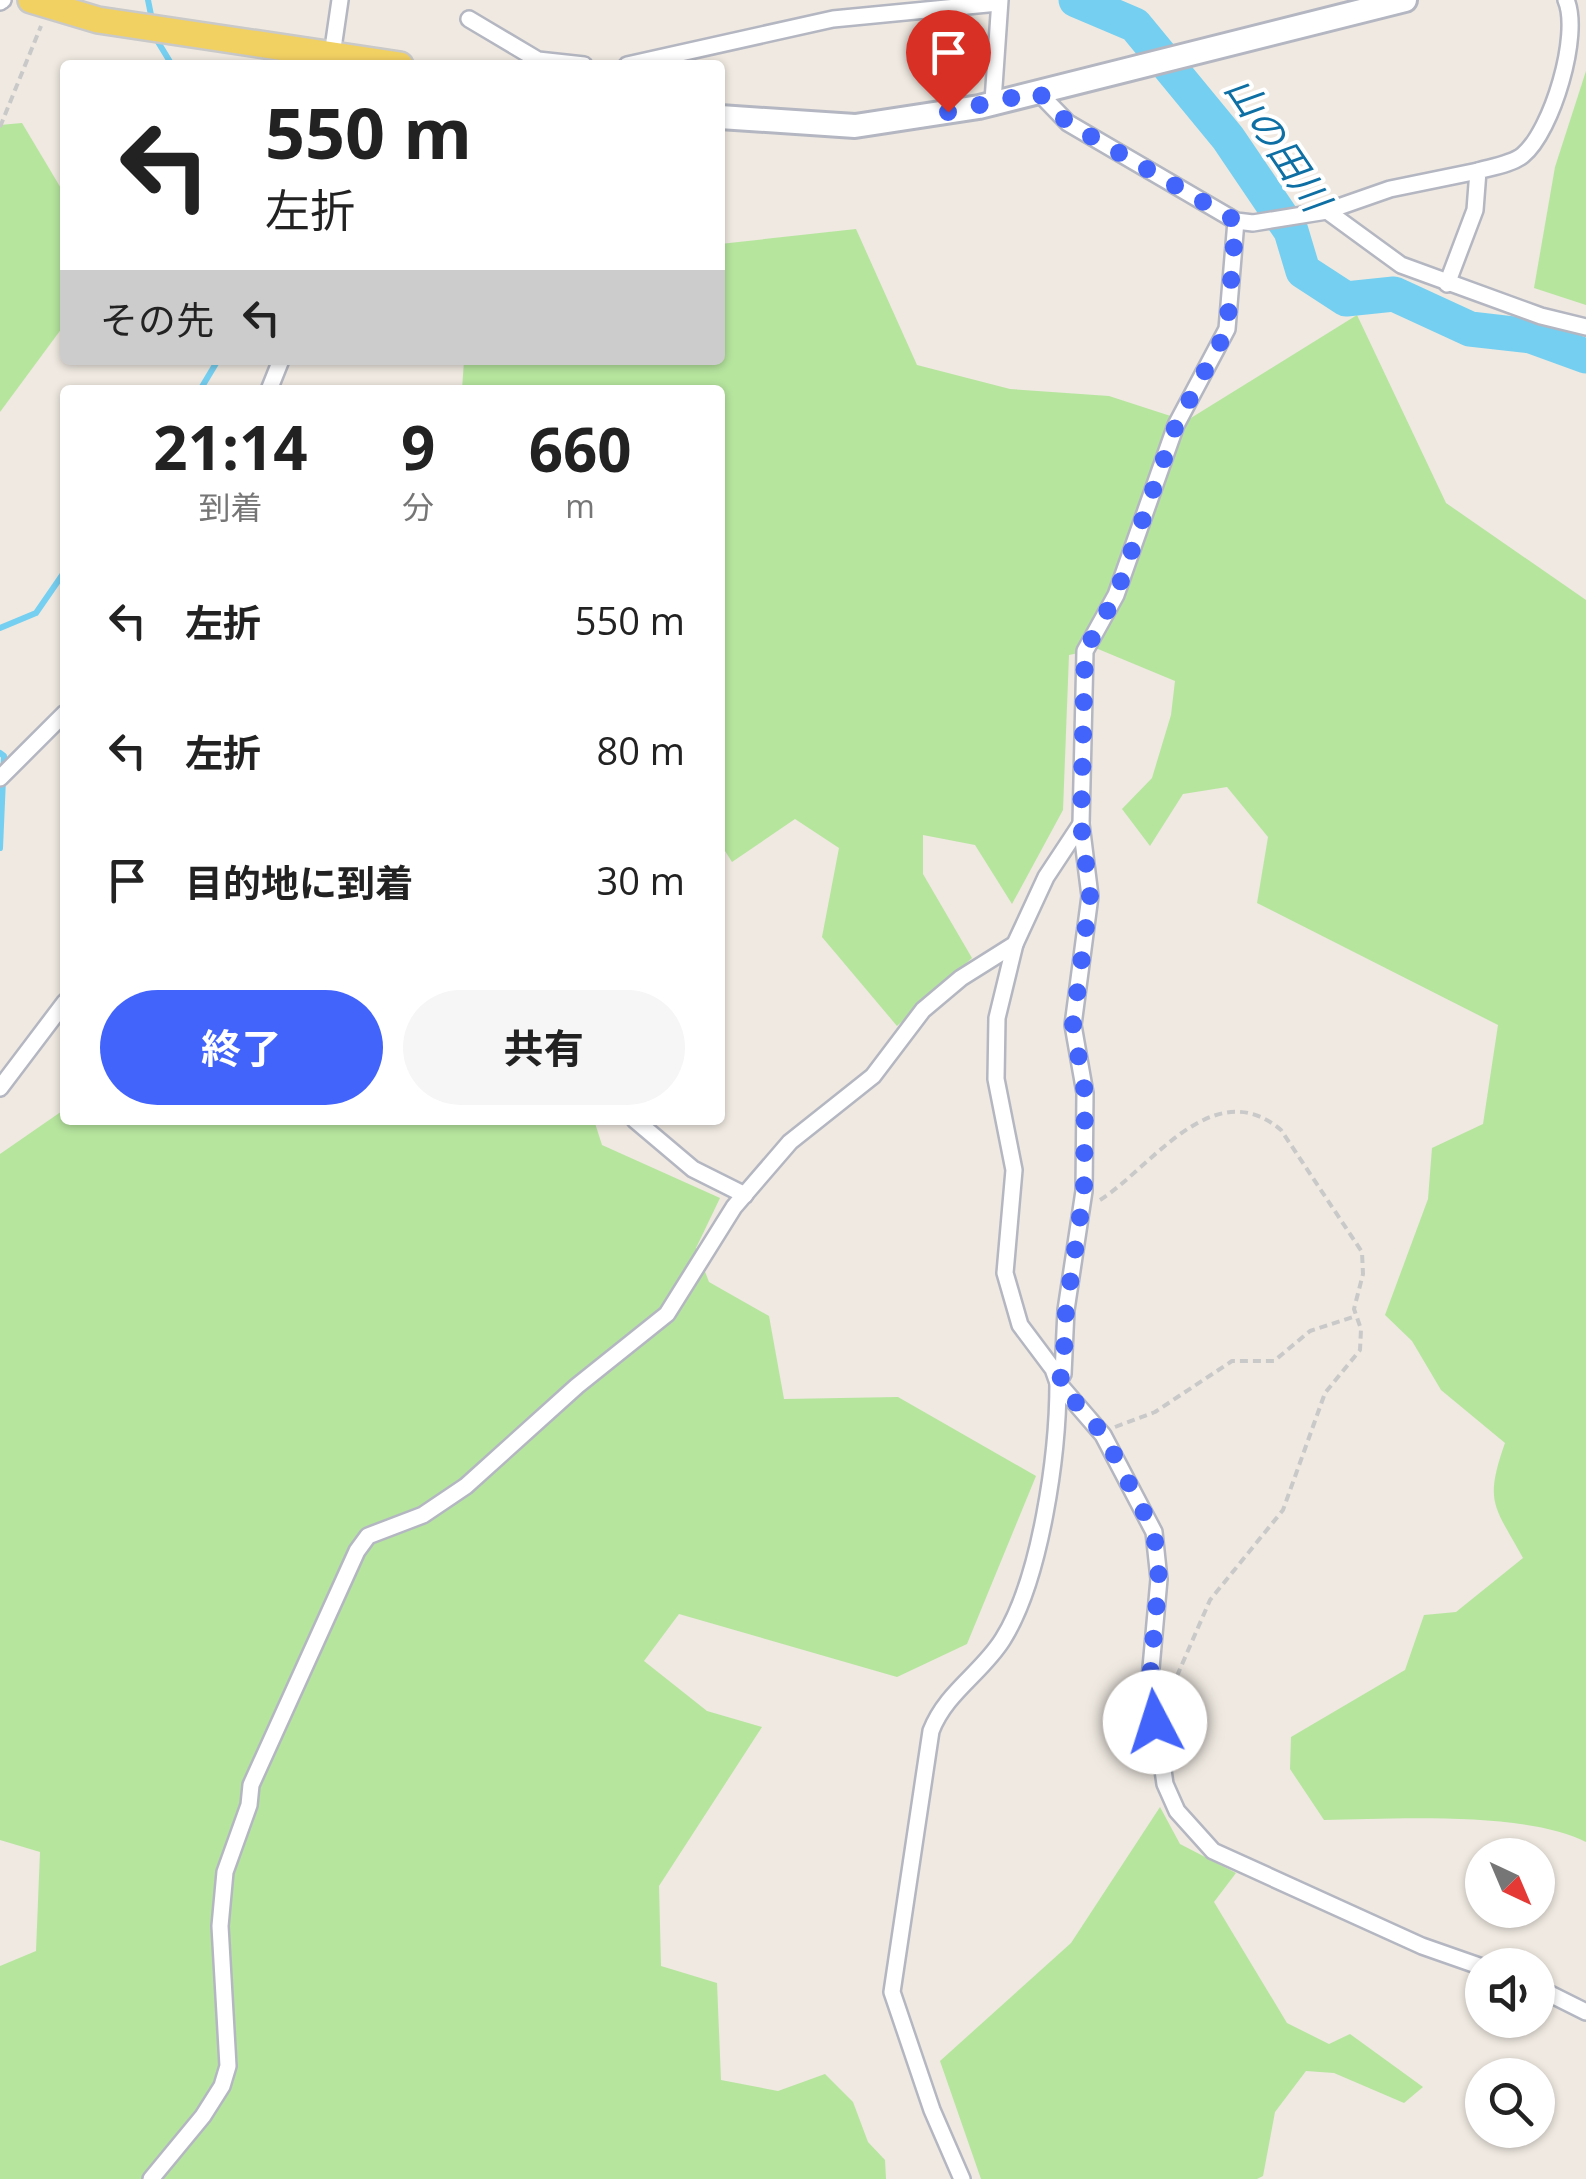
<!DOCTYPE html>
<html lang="ja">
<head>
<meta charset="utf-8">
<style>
  body { margin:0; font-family:"Open Sans","Noto Sans JP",sans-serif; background:#f6f6f6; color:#222; height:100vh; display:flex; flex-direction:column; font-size:38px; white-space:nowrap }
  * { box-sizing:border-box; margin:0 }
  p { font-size:32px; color:#767676 }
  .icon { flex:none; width:55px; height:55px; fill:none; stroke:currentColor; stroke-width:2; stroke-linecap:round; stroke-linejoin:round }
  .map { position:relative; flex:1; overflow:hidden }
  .side { position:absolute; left:60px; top:385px; width:665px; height:740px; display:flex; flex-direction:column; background:#fff; border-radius:10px; box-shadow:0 2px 8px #0004 }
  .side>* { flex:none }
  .hud { position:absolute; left:60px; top:60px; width:665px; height:305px; border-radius:10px; box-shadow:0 2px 8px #0004; background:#fff; color:#222; overflow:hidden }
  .needle { width:65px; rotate:136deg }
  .tools { position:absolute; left:1465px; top:1838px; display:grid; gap:20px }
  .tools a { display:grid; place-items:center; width:90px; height:90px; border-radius:50%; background:#fff; box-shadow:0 2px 8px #0004; font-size:50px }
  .pin { position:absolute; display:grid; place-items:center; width:85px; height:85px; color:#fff; margin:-102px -42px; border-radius:50% 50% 50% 0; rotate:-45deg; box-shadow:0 0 10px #0007 }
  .pin .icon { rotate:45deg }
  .me { position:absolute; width:110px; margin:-55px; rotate:355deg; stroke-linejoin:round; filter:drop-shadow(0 0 8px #0008) }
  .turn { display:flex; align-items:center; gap:35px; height:210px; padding:0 40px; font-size:45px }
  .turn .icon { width:130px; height:130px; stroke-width:2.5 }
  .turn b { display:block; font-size:70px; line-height:85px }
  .then { display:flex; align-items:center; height:95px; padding:0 40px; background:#0003; gap:20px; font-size:38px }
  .eta { display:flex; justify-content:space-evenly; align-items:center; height:170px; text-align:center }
  .eta b { font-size:60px; font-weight:700; line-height:70px }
  .cta { display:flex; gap:20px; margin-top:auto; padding:20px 40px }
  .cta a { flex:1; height:115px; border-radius:60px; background:#4264fb; color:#fff; font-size:40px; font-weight:700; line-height:115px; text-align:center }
  .cta a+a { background:#f6f6f6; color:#222 }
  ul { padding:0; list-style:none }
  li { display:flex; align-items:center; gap:30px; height:130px; padding:0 40px }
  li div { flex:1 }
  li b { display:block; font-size:38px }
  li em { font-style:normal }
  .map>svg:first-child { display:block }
  .green { fill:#b6e59e }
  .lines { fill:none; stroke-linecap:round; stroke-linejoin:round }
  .stream { stroke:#75cff0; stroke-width:6 }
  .river { stroke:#75cff0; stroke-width:35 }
  .street-casing { stroke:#b4b7c1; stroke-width:20 }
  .secondary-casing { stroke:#b4b7c1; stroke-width:28 }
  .primary-casing { stroke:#c9c9c9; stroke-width:30 }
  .path { stroke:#c9c9c9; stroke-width:4; stroke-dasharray:8 5; stroke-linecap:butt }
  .street { stroke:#fff; stroke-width:15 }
  .secondary { stroke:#fff; stroke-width:22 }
  .primary { stroke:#f2d163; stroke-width:25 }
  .route { stroke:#4264fb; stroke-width:18; stroke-dasharray:0 32.4 }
  .labels { text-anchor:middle; stroke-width:8; stroke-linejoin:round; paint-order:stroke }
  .water-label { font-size:38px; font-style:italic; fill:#0d6fa3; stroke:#fff }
</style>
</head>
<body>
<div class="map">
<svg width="1586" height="2179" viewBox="0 0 1586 2179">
  <rect width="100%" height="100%" fill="#efe9e1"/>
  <g class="green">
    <polygon points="1586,71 1586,305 1534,288 1555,167"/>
    <polygon points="22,123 65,195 65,324 0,412 0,125"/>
    <path d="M856,229l61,136 93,24 99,7 77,25 171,-106 89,188 140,97v1242c-61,-31 -192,-23 -262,-22l-34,-51 1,-32 114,-67 19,-55 32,-3 67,-54c-29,-53 -39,-55 -18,-115l-64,-53 -29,-49 -27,-26 43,-116 4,-51 51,-24 15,-99 -241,-122 11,-66 -41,-50 -44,7 -33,52 -28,-37 30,-31 19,-63 4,-34 -77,-32 -29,6 -6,155 -51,94 -37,-59 -52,-10v39l49,84 -75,68 -75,-89 17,-89 -44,-29 -63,43 -12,-19v-453h-258l2,-30h256v-116z"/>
    <polygon points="65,1109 65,1120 594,1120 602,1145 720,1198 696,1248 709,1282 769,1316 784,1399 898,1397 1036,1476 967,1644 897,1677 679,1614 644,1661 707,1711 762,1727 659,1886 661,1966 717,1983 721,2080 778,2091 825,2074 853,2102 868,2142 885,2160 886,2179 0,2179 0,1966 36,1951 40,1852 0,1840 0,1154"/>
    <polygon points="1160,1807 1180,1844 1236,1873 1214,1902 1287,2023 1329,2044 1350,2034 1423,2087 1404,2103 1334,2073 1306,2071 1275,2112 1263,2176 1257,2179 981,2179 940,2061 1071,1943"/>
  </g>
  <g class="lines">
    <g class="stream">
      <polyline points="148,0 152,20"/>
      <polyline points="155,37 172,65"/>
      <polyline points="200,390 218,360"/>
      <polyline points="0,628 36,613 65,571"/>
      <polyline points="0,753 4,756 0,848"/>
    </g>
    <polyline class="river" points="1076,0 1135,25 1228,138 1291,231 1303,271 1346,299 1394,294 1470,329 1531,336 1586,356"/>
    <defs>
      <g id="street">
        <polyline points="0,2 3,0"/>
        <polyline points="469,19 538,60 584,65"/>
        <polyline points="332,55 340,0"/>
        <polyline points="627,65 833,19 998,3"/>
        <polyline points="1038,92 1068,123 1236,221 1253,223 1327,211 1401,265 1541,316 1586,327"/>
        <polyline points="993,101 1000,0"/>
        <polyline points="1327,211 1390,189 1478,171"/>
        <polyline points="1236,221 1227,329 1176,425 1116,595 1085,651 1081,824 1090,896 1073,1025 1085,1093 1084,1191 1066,1310 1063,1374 1058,1383 1103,1435 1154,1532 1159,1579 1150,1679 1165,1784 1177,1811 1213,1851 1422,1946 1482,1967"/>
        <path d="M1447,284l28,-74 3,-39c14,-4 34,-7 45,-16 29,-24 58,-121 43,-155"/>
        <polyline points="269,390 281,360"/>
        <polyline points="0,778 65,713"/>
        <polyline points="0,1088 65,1002"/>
        <polyline points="635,1120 693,1169 745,1195"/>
        <polyline points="1538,1988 1586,2012"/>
        <polyline points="151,2179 203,2116 222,2086 228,2066 220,1926 225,1872 249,1805 251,1785 357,1551 368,1536 423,1515 466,1486 577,1386 667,1314 734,1207 790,1142 873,1076 923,1010 961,978 1015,944 1046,877 1081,824"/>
        <path d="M962,2179l-30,-69 -40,-118 39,-261c15,-39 51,-58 72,-92 38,-61 55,-185 55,-256l-5,-14 -33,-44 -15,-52 9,-103 -18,-91 1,-61 18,-74"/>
      </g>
      <polyline id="secondary" points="720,117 855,126 979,107 1405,0"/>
      <polyline id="primary" points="31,0 98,20 400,65"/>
    </defs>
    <use href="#street" class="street-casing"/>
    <use href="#secondary" class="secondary-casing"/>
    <use href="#primary" class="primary-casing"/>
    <g class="path">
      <polyline points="0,127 41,26"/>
      <path d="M1100,1200c51,-32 113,-128 181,-70l81,122 1,22 -9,35 7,20 -1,21 -35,43 -42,117 -73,90 -40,92"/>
      <polyline points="1115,1427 1155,1412 1232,1361 1274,1361 1310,1331 1356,1316"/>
    </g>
    <use href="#street" class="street"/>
    <use href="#secondary" class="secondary"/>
    <use href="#primary" class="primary"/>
  </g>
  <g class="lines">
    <polyline class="route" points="948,112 1038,92 1068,123 1236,221 1227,330 1176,425 1116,595 1085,651 1081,824 1090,896 1073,1025 1085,1093 1084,1191 1066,1310 1063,1374 1058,1382 1104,1435 1154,1532 1159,1578 1150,1678 1155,1722"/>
  </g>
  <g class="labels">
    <g class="water-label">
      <text transform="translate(1277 144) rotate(56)" y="13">山の田川</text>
    </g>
  </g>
</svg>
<div class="tools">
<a><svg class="needle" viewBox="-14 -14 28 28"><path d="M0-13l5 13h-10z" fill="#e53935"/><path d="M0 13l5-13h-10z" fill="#767676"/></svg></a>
<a><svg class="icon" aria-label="sound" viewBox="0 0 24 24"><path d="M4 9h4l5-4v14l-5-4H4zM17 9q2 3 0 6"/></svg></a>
<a><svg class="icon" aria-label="search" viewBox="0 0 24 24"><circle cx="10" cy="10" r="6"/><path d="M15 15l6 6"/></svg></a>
</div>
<div class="pin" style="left:948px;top:112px;background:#d93025"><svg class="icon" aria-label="arrive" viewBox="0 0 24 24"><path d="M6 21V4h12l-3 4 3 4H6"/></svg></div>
<svg class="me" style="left:1155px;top:1722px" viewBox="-20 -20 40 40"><circle r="19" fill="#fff"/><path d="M0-13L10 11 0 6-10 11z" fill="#4264fb"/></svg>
<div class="hud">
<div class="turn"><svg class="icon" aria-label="left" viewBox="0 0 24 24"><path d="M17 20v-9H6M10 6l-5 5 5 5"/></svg><div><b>550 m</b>左折</div></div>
<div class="then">その先<svg class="icon" aria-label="left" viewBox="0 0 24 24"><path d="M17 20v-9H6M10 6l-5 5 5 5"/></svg></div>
</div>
<section class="side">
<div class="eta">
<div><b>21:14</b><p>到着</p></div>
<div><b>9</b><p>分</p></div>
<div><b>660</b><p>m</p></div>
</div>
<ul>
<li><svg class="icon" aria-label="left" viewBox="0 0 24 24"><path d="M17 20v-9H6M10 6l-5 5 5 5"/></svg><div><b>左折</b></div><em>550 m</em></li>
<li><svg class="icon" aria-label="left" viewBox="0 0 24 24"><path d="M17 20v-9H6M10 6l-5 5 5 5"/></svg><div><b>左折</b></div><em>80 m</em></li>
<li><svg class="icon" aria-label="arrive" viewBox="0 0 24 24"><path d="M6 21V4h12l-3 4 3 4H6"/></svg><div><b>目的地に到着</b></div><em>30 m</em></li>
</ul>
<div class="cta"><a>終了</a><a>共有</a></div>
</section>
</div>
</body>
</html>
